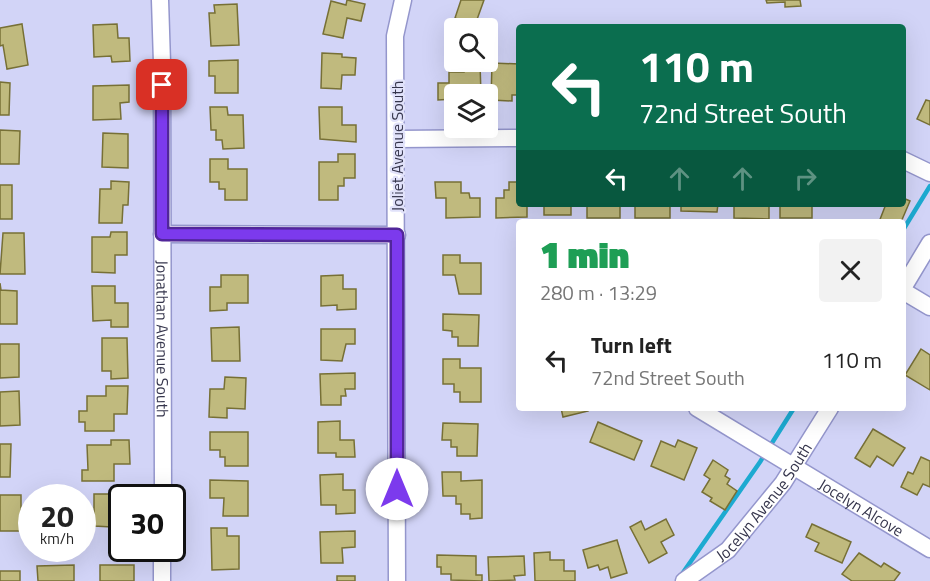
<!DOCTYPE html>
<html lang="en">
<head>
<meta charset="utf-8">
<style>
  body { margin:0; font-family:"Titillium Web",sans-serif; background:#f2f2f2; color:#222; height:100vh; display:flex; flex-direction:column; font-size:22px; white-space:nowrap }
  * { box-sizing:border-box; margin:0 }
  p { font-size:20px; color:#767676 }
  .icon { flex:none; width:33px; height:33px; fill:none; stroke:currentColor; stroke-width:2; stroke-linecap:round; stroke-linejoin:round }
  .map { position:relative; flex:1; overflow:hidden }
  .details { position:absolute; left:516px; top:219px; width:390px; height:192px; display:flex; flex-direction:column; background:#fff; border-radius:6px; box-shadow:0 6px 24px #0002 }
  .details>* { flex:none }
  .hud { position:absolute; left:516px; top:24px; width:390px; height:183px; border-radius:6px; box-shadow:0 6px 24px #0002; background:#0b6e4f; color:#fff; overflow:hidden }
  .tools { position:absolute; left:444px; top:18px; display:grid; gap:12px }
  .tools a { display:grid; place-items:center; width:54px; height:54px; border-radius:6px; background:#fff; box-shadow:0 6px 24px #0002; font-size:30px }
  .speed { position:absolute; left:18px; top:484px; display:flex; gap:12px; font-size:30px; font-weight:700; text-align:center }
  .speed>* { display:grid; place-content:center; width:78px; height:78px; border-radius:50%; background:#fff; box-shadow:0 6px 24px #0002; line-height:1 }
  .speed small { font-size:15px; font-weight:400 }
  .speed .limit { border:3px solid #111; border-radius:9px; background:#fff; color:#111 }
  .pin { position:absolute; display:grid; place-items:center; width:51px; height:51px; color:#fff; margin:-26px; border-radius:12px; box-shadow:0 3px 9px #0006 }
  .me { position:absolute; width:66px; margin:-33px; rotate:0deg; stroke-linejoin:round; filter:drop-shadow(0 0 4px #0008) }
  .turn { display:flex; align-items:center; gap:21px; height:126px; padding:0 24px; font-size:27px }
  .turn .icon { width:78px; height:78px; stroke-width:2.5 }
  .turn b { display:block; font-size:42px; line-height:51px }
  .lanes { display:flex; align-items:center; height:57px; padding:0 24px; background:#0003; justify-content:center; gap:30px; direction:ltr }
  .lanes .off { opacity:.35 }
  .round { display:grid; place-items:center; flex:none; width:63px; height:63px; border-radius:6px; background:#f2f2f2 }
  .headline { display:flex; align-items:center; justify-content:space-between; height:102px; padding:0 24px }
  h1 { font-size:36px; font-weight:800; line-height:45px; color:#1e9e55 }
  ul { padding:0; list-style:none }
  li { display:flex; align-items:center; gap:18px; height:78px; padding:0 24px }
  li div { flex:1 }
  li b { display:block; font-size:22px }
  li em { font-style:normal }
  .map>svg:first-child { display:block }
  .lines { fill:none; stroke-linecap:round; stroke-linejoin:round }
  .stream { stroke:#1daad1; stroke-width:4.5 }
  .building { fill:#c0ba7e; stroke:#777036; stroke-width:1.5 }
  .minor-casing { stroke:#9496cc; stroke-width:19 }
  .minor { stroke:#fff; stroke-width:16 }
  .route-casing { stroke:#51269a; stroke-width:15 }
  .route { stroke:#7c3aed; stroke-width:10 }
  .labels { text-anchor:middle; stroke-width:4.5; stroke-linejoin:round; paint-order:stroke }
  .street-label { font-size:16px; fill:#35354c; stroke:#e1e2fa }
</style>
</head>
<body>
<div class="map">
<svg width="930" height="581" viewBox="0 0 930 581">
  <rect width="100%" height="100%" fill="#d2d4f7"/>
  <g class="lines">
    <g class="stream">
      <polyline points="903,230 930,186"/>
      <polyline points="682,574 760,462 794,408"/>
    </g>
  </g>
  <g class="building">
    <polygon points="347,0 365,4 361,21 347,18 343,38 323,34 331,1 346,5"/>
    <polygon points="461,0 484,0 475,25 455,18"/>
    <polygon points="766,0 800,0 801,6 785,7 785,2 767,3"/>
    <polygon points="237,4 239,45 211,46 209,13 215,13 214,5"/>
    <polygon points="22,24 28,65 7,69 3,45 0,46 0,28"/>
    <polygon points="117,24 118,38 129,38 130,61 112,62 111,56 94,57 93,25"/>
    <polygon points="322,53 342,54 342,57 356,58 355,75 342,75 341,89 321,88"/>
    <polygon points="238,60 238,93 215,93 215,76 209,76 209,61"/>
    <polygon points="492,63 519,64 519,95 512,95 512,101 491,100"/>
    <polygon points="480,64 481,94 454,94 454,99 438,100 438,83 449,83 449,72 464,72 464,65"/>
    <polygon points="0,82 10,83 9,115 0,115"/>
    <polygon points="129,85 129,102 120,103 121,119 93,120 93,86"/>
    <polygon points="926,100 930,101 930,125 917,119"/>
    <polygon points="210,107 227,107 228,115 243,115 244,148 223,149 222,140 216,140 216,130 211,130"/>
    <polygon points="319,107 342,107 342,125 356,125 356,142 320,139"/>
    <polygon points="0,130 20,131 19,164 0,164"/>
    <polygon points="103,133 128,134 128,168 102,167"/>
    <polygon points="338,154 355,154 355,178 344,178 344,186 338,186 338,200 319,200 319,162 338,162"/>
    <polygon points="210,159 228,159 228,169 247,169 247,200 225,200 225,189 219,189 219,182 210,182"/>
    <polygon points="111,181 129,182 128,205 123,205 122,223 99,223 100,189 111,189"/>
    <polygon points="435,182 461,182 461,193 469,193 470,198 480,198 480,217 446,218 446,198 436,198"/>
    <polygon points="509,182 519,182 519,204 527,204 527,217 496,218 496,198 504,198 504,190 509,190"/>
    <rect x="0" y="185" width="12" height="34"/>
    <polygon points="903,198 910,201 901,222 879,222 886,204 903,204"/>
    <polygon points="544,204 578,204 578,206 571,206 571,215 544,215"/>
    <rect x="587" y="204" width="33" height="14"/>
    <rect x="635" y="204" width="35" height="14"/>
    <polygon points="681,204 718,204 717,212 681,211"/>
    <polygon points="734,204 769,204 769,219 734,218"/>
    <rect x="780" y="204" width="32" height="14"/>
    <polygon points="111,232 127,232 127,255 115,255 115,273 92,272 92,237 110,237"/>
    <polygon points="3,233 24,233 25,274 0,274"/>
    <polygon points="443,255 460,255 460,263 481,263 481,294 459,294 455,275 443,275"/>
    <polygon points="221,275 248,275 248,303 227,303 227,310 210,311 210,287 221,287"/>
    <polygon points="343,275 343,289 356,289 356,309 337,310 337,305 321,306 321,276"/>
    <polygon points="0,283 1,290 17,291 17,324 0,324"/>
    <polygon points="92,286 115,286 115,303 128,303 128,327 111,327 111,320 93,321"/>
    <polygon points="443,314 479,315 478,346 458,346 458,337 452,337 452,331 443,330"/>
    <polygon points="239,327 240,361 212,361 211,328"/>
    <polygon points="321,329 355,329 355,344 346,344 342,361 321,360"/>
    <polygon points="102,338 127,338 128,378 111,379 111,371 102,371"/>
    <polygon points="0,344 19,344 19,377 0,378"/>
    <polygon points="921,349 930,355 930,390 905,375"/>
    <polygon points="443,359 460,359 460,368 481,368 481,402 460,402 460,392 454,392 454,384 443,384"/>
    <polygon points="355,373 355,389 345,389 346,396 341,396 341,405 321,405 320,374"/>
    <polygon points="225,377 246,378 245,409 227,408 227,418 209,417 210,389 224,389"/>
    <polygon points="106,386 128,386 127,414 114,414 114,431 85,431 85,422 79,422 79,411 87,411 87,396 106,396"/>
    <polygon points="19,391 20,425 0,426 0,392"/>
    <polygon points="561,408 587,408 588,411 563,417"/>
    <polygon points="340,421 340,440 354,440 355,457 336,457 336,453 318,453 318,422"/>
    <polygon points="598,422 642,441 634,460 590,442"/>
    <polygon points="443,423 478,424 477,456 457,456 457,447 451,447 451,440 442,440"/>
    <polygon points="873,429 905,448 893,466 877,456 870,467 855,458"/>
    <polygon points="210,432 248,432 248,466 225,466 225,457 220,457 220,450 210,450"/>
    <polygon points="111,440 129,440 130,464 114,464 114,481 82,481 82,470 88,470 87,445 111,445"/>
    <polygon points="678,440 697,448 684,480 651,466 661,441 675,447"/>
    <polygon points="0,444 11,444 10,477 0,477"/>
    <polygon points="921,457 930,461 930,487 923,484 917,495 901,487 908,472 913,474"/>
    <polygon points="713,460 728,470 725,476 730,479 727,484 737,491 725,510 710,501 712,498 702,492 710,479 704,475"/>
    <polygon points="442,472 461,472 461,481 482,480 482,518 470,519 470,514 461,514 461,504 456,504 456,496 443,496"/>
    <polygon points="343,474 343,490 355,490 355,513 336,514 336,505 321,505 320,475"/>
    <polygon points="210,480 248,481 248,516 223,516 224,498 210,498"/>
    <polygon points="94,494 129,494 129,498 122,498 122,514 112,514 112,527 94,526"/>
    <rect x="0" y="495" width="21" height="36"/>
    <polygon points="666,519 674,535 661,542 667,553 649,563 630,527 641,521 645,530"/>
    <polygon points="812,524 851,542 842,563 815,551 819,543 806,537"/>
    <polygon points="211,528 227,528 227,536 239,536 239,569 212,570"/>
    <polygon points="355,531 355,547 342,548 343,563 321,563 320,532"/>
    <polygon points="617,540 627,573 611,578 608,567 600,570 598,565 588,568 583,550"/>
    <polygon points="550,552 550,560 564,560 564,571 575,571 575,581 535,581 534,553"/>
    <polygon points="859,553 881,567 884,563 900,573 894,581 852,581 842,574"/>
    <polygon points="437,555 476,556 476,575 482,575 482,581 451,580 451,574 441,574 441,567 437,567"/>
    <polygon points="524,556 525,575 514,576 515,580 489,581 488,557"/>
    <polygon points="74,565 74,581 38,581 37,566"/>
    <rect x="100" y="565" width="34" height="16"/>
    <rect x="0" y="571" width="20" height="10"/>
    <rect x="337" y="576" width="18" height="5"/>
  </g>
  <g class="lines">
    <defs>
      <g id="minor">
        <path id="s1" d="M160,0l2,63 1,435"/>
        <polyline points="398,139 519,138"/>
        <polyline points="903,160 930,173"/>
        <polyline points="162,234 397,235"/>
        <polyline points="903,288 930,243"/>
        <polyline points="903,291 930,307"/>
        <path id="s2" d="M697,408l233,141"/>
        <polyline points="162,581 162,549"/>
        <polyline points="397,581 395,36 403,0"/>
        <path id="s3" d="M684,581l44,-31 55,-67 47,-75"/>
      </g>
    </defs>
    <use href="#minor" class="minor-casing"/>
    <use href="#minor" class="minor"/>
  </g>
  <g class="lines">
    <defs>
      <polyline id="route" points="162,85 162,234 397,235 397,489"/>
    </defs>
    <use href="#route" class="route-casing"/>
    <use href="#route" class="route"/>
  </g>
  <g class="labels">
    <g class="street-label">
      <text transform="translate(397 146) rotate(-90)" y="6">Joliet Avenue South</text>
      <text dy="6" stroke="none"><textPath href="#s1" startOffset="339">Jonathan Avenue South</textPath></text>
      <text dy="6" stroke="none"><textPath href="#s3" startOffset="114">Jocelyn Avenue South</textPath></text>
      <text dy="6" stroke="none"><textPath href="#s2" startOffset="192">Jocelyn Alcove</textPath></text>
    </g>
  </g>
</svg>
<div class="tools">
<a><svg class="icon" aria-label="search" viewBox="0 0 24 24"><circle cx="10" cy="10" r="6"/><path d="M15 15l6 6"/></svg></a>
<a><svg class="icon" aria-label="layers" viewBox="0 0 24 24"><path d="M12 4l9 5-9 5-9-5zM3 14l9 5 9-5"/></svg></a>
</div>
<div class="speed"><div>20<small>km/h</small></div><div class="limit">30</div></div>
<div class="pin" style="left:162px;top:85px;background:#d93025"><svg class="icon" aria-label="arrive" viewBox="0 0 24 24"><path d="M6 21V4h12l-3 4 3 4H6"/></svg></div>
<svg class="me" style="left:397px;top:489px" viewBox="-20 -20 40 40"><circle r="19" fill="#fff"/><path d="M0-13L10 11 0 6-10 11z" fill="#7c3aed"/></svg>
<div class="hud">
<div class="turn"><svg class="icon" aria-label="left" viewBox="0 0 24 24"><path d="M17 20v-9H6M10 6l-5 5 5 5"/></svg><div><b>110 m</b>72nd Street South</div></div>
<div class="lanes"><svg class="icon" aria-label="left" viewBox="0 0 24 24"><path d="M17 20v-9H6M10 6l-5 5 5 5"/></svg><svg class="icon off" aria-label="ahead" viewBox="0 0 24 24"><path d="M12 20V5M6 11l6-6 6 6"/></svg><svg class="icon off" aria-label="ahead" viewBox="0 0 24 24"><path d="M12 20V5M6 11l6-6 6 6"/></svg><svg class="icon off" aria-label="right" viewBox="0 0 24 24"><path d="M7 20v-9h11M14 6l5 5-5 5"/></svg></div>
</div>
<section class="details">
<div class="headline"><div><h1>1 min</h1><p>280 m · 13:29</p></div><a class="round"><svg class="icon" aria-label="close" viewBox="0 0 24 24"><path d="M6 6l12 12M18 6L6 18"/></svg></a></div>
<ul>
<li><svg class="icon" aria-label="left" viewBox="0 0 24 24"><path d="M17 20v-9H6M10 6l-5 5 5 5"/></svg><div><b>Turn left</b><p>72nd Street South</p></div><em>110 m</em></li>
</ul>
</section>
</div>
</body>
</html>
